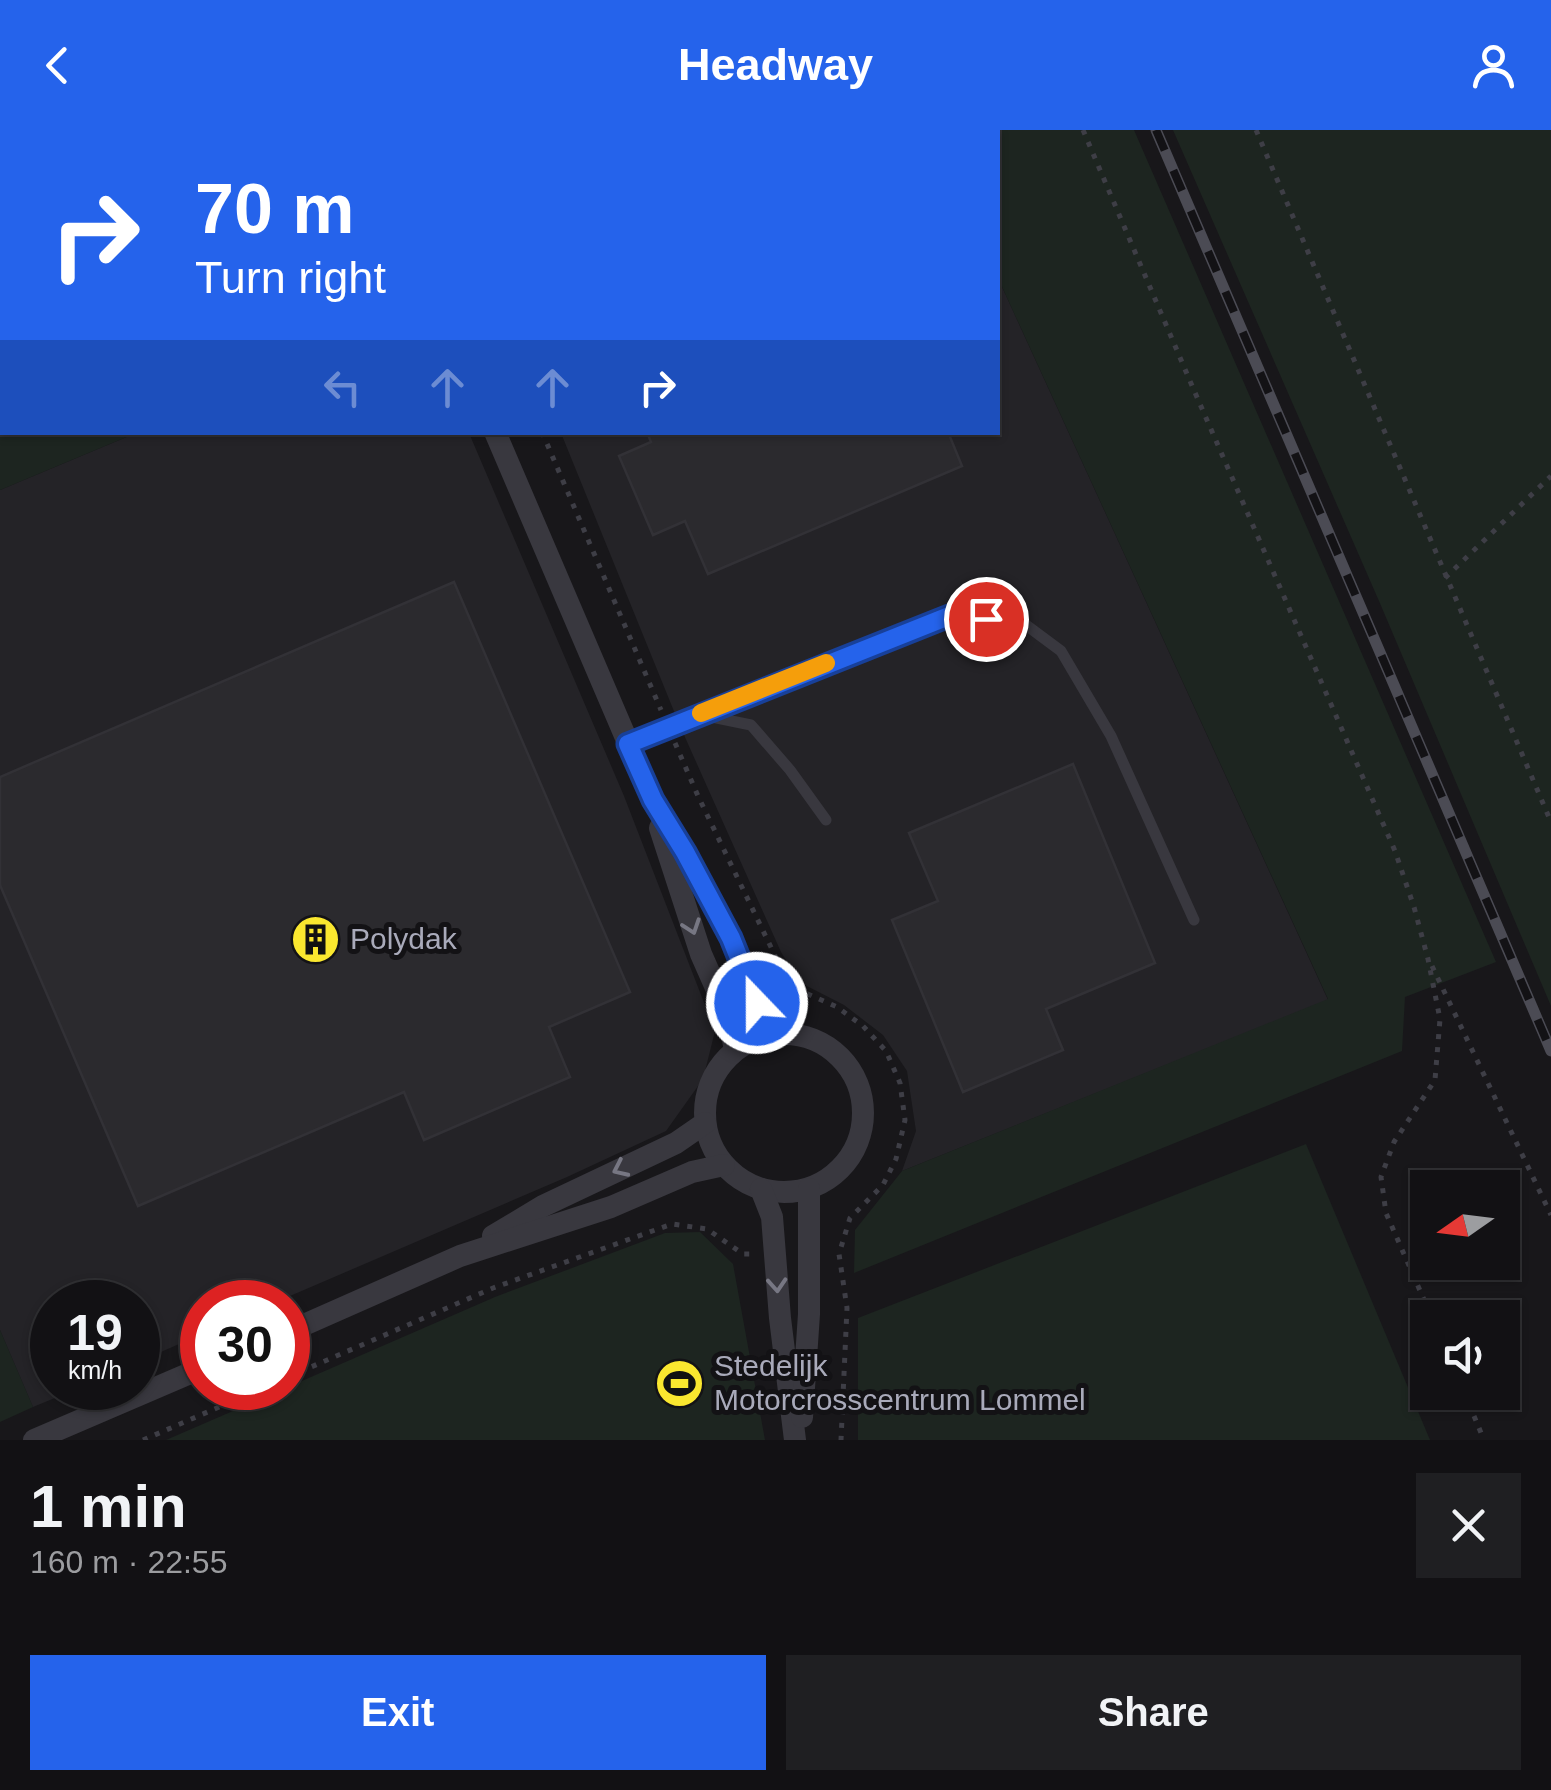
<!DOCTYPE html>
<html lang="en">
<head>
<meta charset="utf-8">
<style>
  body { margin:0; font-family:Helvetica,sans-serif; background:#1f1f22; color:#f1f3f6; height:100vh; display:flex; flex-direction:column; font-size:38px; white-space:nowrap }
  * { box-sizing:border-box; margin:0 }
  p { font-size:32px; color:#9c9da0 }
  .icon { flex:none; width:55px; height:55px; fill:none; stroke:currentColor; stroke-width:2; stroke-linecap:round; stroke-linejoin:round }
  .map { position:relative; height:1310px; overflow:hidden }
  .sheet { display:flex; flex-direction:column; background:#121114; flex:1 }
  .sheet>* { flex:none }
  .hud { position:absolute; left:0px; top:0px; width:1000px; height:305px; box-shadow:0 2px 8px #0004,0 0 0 2px #313134; background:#2563eb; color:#fff; overflow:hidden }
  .needle { width:65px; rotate:256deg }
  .fabs { position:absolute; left:1410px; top:1040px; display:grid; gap:20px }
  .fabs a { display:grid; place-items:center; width:110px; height:110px; border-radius:0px; background:#121114; box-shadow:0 2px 8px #0004,0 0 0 2px #313134; font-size:50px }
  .speed { position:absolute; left:30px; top:1150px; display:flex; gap:20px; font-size:50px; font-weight:700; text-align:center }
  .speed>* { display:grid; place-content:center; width:130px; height:130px; border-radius:50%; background:#121114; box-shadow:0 2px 8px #0004,0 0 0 2px #313134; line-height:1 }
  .speed small { font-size:25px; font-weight:400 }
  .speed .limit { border:15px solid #d22; background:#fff; color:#111 }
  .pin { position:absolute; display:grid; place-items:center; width:85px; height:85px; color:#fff; margin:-42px; border:5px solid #fff; border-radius:50%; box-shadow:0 2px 10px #0007 }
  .me { position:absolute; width:110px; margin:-55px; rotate:338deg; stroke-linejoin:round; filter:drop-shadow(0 0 8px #0008) }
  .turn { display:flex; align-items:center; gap:35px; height:210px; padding:0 30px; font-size:45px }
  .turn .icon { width:130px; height:130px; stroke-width:2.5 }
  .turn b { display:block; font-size:70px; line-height:85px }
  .lanes { display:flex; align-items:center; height:95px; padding:0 30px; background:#0003; justify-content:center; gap:50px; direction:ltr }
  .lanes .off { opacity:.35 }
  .round { display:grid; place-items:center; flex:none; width:105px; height:105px; border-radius:0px; background:#1f1f22 }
  .overview { display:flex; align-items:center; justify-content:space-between; height:170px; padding:0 30px }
  h1 { font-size:60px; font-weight:700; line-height:75px }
  .action { display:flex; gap:20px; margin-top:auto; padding:20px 30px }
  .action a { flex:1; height:115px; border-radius:0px; background:#2563eb; color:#fff; font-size:40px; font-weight:700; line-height:115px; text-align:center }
  .action a+a { background:#1f1f22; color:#f1f3f6 }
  header { display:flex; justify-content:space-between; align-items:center; height:130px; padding:0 30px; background:#2563eb; color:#fff; font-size:45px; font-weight:700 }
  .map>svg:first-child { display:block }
  .built { fill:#242327 }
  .green { fill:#1d2520 }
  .building { fill:#2b2a2e; stroke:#323136; stroke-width:2.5 }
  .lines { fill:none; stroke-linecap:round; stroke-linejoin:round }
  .path { stroke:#3e3e46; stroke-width:5; stroke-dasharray:5 8; stroke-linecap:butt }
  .lane { stroke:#39383f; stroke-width:11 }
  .street { stroke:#39383f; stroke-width:22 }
  .rail-casing { stroke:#4b4b54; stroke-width:11 }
  .rail { stroke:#131215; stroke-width:8; stroke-dasharray:22; stroke-linecap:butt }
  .oneway { stroke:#777783 }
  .route-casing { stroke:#184099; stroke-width:25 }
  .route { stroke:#2563eb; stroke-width:18 }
  .slow { stroke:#f59e0b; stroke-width:18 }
  .labels { text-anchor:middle; stroke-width:10; stroke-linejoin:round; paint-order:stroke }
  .poi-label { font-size:30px; fill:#a9aaba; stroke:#131215; text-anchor:start }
</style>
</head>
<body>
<header><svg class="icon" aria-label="back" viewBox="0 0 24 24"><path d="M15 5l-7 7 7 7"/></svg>Headway<svg class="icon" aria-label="person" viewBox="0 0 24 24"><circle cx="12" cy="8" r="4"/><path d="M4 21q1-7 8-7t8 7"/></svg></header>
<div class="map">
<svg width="1551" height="1310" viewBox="0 0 1551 1310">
  <rect width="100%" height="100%" fill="#18171a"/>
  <g class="built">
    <polygon points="438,0 930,0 931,2 439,2"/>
    <polygon points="998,148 1328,870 902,1041 916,1001 907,941 883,905 844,875 799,852 781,822 680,596 561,303 998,302"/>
    <polygon points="136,303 469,303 624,666 715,901 703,949 666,1001 567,1047 276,1172 202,1172 202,1204 138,1232 138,1172 52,1172 52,1258 79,1258 33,1277 0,1200 0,360"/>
  </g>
  <g class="green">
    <polygon points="139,0 340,0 341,2 133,2"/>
    <polygon points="930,0 1134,0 1496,832 1405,867 1402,921 854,1143 855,1100 902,1041 1328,869 998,148 998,2 931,2"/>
    <polygon points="1173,0 1551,0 1551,876 1379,471"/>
    <polygon points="2,61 2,302 136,303 0,360 0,62"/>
    <polygon points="1306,1014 1430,1310 858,1310 858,1188"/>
    <polygon points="700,1102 733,1134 765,1310 166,1310 495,1167 665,1103"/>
    <polygon points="0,1200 33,1277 0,1292"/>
  </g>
  <g class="building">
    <polygon points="647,302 948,302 962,336 708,444 685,391 653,405 619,326 651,312"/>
    <polygon points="454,452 630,862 549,897 570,947 424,1010 404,962 138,1076 0,755 0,647"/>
    <polygon points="1073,634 1155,833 1046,879 1063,920 963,962 892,790 938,771 909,703"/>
  </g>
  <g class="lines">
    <g class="path">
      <polyline points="413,0 414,2"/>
      <polyline points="1083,0 1193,258 1395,721 1414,777 1428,829 1440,889 1435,950 1394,1012 1381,1047 1386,1083 1432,1188"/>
      <polyline points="1256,0 1551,692"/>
      <polyline points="542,302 661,580"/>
      <polyline points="1445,448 1551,346"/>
      <polyline points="675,613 698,666 781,838 801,861 837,877 863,896 886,921 900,953 905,990 896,1029 883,1055 850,1088 839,1124 847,1178 841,1310"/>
      <polyline points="1432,836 1551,1085"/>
      <polyline points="288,1247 493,1158 672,1094 707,1099 743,1124 751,1124"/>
      <polyline points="1464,1262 1484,1310"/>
      <polyline points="143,1310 263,1258"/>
    </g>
    <g class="lane">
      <polyline points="702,585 751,595 790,640 826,690"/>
      <polyline points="627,614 949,486 1022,492 1061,521 1111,606 1194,790"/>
    </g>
    <g class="street">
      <polyline points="366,0 367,2"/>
      <polyline points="495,302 653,671 685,722 731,809 757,873 777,904"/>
      <polyline points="660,698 701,824 728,885 735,920"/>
      <circle cx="784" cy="983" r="79"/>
      <polyline points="761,1059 772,1087 780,1188 795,1310"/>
      <polyline points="493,1106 543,1076 676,1013 705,993"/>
      <polyline points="288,1202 460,1126 611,1077 692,1042 724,1035"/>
      <polyline points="802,1287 809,1184 809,1059"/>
      <polyline points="34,1310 202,1238"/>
    </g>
    <defs>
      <polyline id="rail" points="1156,0 1551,921"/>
    </defs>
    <use href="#rail" class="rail-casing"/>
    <use href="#rail" class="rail"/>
  </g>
  <defs><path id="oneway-chevron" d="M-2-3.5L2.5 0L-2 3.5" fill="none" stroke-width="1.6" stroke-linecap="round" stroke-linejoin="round" transform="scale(2.5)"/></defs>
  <g class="oneway">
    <use href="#oneway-chevron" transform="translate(692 797) rotate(71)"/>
    <use href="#oneway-chevron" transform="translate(620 1039) rotate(155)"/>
    <use href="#oneway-chevron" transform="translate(777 1155) rotate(86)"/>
  </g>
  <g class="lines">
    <defs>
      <polyline id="route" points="757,873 731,808 685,722 653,670 628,614 949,486 986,489"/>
    </defs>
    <use href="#route" class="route-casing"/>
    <use href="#route" class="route"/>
    <polyline class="slow" points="701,583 826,533"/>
  </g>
  <defs>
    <symbol id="building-disc" viewBox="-11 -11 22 22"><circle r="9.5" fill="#fae72f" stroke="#131215"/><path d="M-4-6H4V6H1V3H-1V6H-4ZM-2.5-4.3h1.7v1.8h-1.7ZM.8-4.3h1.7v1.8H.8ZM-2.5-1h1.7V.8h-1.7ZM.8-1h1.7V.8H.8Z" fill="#111"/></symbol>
    <symbol id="stadium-disc" viewBox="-11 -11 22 22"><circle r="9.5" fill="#fae72f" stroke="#131215"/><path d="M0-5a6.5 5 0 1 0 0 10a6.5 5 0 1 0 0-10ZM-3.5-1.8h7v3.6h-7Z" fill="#111"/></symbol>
  </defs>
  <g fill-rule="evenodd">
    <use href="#building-disc" x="288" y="782" width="55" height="55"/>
    <use href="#stadium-disc" x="652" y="1226" width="55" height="55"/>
  </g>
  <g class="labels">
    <g class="poi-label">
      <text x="350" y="819">Polydak</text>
      <text x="714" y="1246">Stedelijk<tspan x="714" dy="34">Motorcrosscentrum Lommel</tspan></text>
    </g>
  </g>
</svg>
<div class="fabs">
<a><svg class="needle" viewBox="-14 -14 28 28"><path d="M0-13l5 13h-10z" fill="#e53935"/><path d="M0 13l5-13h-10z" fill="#9c9da0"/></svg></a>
<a><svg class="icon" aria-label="sound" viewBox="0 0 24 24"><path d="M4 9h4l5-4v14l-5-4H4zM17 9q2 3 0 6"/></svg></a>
</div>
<div class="speed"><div>19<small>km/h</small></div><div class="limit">30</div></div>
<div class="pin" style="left:986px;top:489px;background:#d93025"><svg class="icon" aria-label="arrive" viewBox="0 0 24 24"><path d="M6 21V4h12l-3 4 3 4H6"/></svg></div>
<svg class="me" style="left:757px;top:873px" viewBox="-20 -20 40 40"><circle r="17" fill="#2563eb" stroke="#fff" stroke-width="3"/><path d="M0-11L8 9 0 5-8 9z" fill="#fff"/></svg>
<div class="hud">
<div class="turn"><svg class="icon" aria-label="right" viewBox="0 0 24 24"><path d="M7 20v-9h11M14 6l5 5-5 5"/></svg><div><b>70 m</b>Turn right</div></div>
<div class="lanes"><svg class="icon off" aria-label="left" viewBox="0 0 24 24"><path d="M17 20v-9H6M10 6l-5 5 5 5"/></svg><svg class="icon off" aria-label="ahead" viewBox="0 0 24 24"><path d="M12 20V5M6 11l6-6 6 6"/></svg><svg class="icon off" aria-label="ahead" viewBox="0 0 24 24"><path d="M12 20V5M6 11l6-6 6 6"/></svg><svg class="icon" aria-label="right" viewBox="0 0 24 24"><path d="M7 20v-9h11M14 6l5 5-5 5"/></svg></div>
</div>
</div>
<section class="sheet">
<div class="overview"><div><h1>1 min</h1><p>160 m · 22:55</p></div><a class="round"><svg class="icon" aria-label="close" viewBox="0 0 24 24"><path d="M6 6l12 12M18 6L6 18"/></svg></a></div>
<div class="action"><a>Exit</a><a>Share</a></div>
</section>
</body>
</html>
